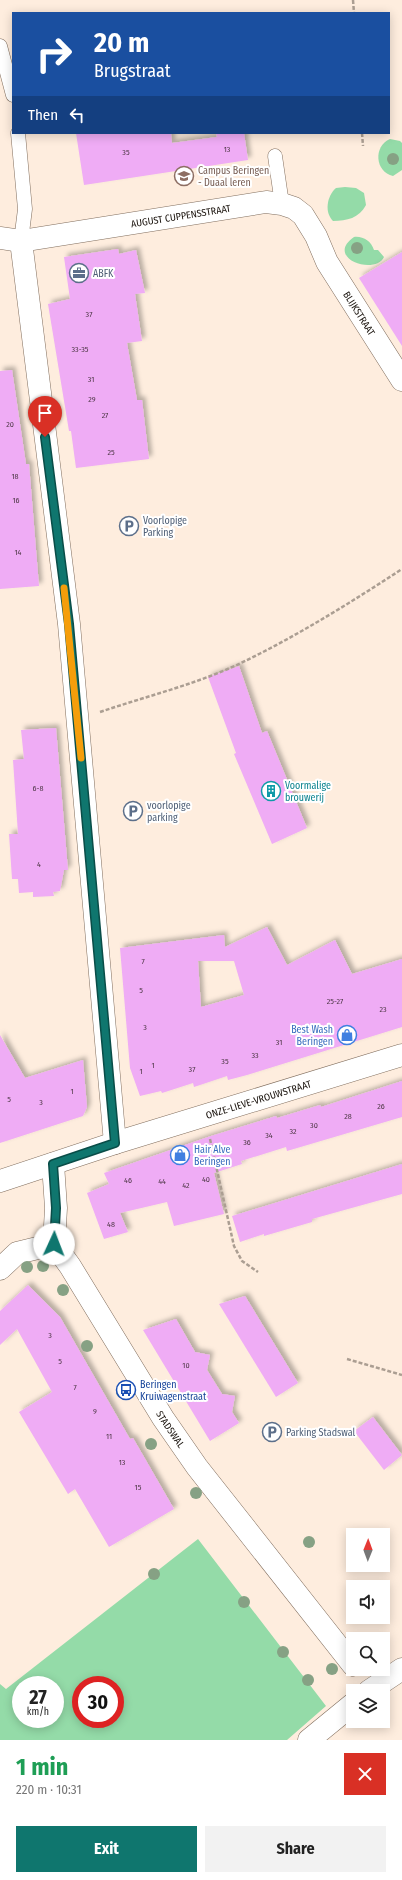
<!DOCTYPE html>
<html lang="en">
<head>
<meta charset="utf-8">
<style>
  body { margin:0; font-family:"Fira Sans Condensed",sans-serif; background:#f2f2f2; color:#222; height:100vh; display:flex; flex-direction:column; font-size:15px; white-space:nowrap }
  * { box-sizing:border-box; margin:0 }
  p { font-size:13px; color:#767676 }
  .icon { flex:none; width:22px; height:22px; fill:none; stroke:currentColor; stroke-width:2; stroke-linecap:round; stroke-linejoin:round }
  .map { position:relative; height:1740px; overflow:hidden }
  .side { display:flex; flex-direction:column; background:#fff; flex:1 }
  .side>* { flex:none }
  .hud { position:absolute; left:12px; top:12px; width:378px; height:122px; border-radius:0px; box-shadow:0 2px 10px #0003; background:#1a4fa0; color:#fff; overflow:hidden }
  .needle { width:26px; rotate:1deg }
  .buttons { position:absolute; left:346px; top:1528px; display:grid; gap:8px }
  .buttons a { display:grid; place-items:center; width:44px; height:44px; border-radius:0px; background:#fff; box-shadow:0 2px 10px #0003; font-size:20px }
  .speed { position:absolute; left:12px; top:1676px; display:flex; gap:8px; font-size:20px; font-weight:700; text-align:center }
  .speed>* { display:grid; place-content:center; width:52px; height:52px; border-radius:50%; background:#fff; box-shadow:0 2px 10px #0003; line-height:1 }
  .speed small { font-size:10px; font-weight:400 }
  .speed .limit { border:6px solid #d22; background:#fff; color:#111 }
  .pin { position:absolute; display:grid; place-items:center; width:34px; height:34px; color:#fff; margin:-41px -17px; border-radius:50% 50% 50% 0; rotate:-45deg; box-shadow:0 0 4px #0007 }
  .pin .icon { rotate:45deg }
  .me { position:absolute; width:44px; margin:-22px; rotate:2deg; stroke-linejoin:round; filter:drop-shadow(0 0 3px #0008) }
  .turn { display:flex; align-items:center; gap:14px; height:84px; padding:0 16px; font-size:18px }
  .turn .icon { width:52px; height:52px; stroke-width:2.5 }
  .turn b { display:block; font-size:28px; line-height:34px }
  .then { display:flex; align-items:center; height:38px; padding:0 16px; background:#0003; gap:8px; font-size:15px }
  .round { display:grid; place-items:center; flex:none; width:42px; height:42px; border-radius:0px; background:#f2f2f2 }
  .headline { display:flex; align-items:center; justify-content:space-between; height:68px; padding:0 16px }
  h1 { font-size:24px; font-weight:700; line-height:30px; color:#1e9e55 }
  .cta { display:flex; gap:8px; margin-top:auto; padding:8px 16px }
  .cta a { flex:1; height:46px; border-radius:0px; background:#0f766e; color:#fff; font-size:16px; font-weight:700; line-height:46px; text-align:center }
  .cta a+a { background:#f2f2f2; color:#222 }
  .map>svg:first-child { display:block }
  .green { fill:#94dba8; fill-rule:evenodd }
  .building { fill:#efacf5; fill-rule:evenodd; filter:url(#shadow) }
  .lines { fill:none; stroke-linecap:round; stroke-linejoin:round }
  .lane-casing { stroke:#816e5e; stroke-width:15 }
  .street-casing { stroke:#816e5e; stroke-width:23 }
  .path { stroke:#ab9e92; stroke-width:2.5; stroke-dasharray:4 2; stroke-linecap:butt }
  .lane { stroke:#fff; stroke-width:14 }
  .street { stroke:#fff; stroke-width:22 }
  .tree { fill:#86a184 }
  .route-casing { stroke:#0a4d48; stroke-width:10 }
  .route { stroke:#0f766e; stroke-width:7 }
  .slow { stroke:#f59e0b; stroke-width:7 }
  .labels { text-anchor:middle; stroke-width:4; stroke-linejoin:round; paint-order:stroke }
  .number-label { font-size:8px; fill:#4e3846 }
  .education-label { font-size:10px; fill:#785e54; stroke:#fff; text-anchor:start }
  .street-label { font-size:10px; fill:#19120c; stroke:#fff }
  .service-label { font-size:10px; fill:#4e5e75; stroke:#fff; text-anchor:start }
  .culture-label { font-size:10px; fill:#0d838f; stroke:#fff; text-anchor:start }
  .shop-label { font-size:10px; fill:#366cbe; stroke:#fff; text-anchor:end }
  .transit-label { font-size:10px; fill:#164399; stroke:#fff; text-anchor:start }
</style>
</head>
<body>
<div class="map">
<svg width="402" height="1740" viewBox="0 0 402 1740">
  <defs>
    <filter id="shadow"><feDropShadow dx="3.5" dy="-3.5" stdDeviation="2" flood-color="#0004"/></filter>
  </defs>
  <rect width="100%" height="100%" fill="#feedde"/>
  <g class="green">
    <path d="M390,139l10,2 2,2v27l-9,6c-18,-4 -20,-30 -3,-37z"/>
    <path d="M345,187l11,1 8,5 2,12c-7,13 -19,16 -33,16 -9,-9 -6,-25 3,-33z"/>
    <path d="M354,237c9,-1 17,4 20,13h4l6,7c-9,19 -60,1 -30,-20z"/>
    <path d="M198,1539l128,167 -39,34h-287v-56l6,5zM21,1685h34v34h-34zM81,1685h34v34h-34z"/>
  </g>
  <g class="building">
    <polygon points="76,133 171,133 172,143 217,137 216,133 244,133 248,160 84,185"/>
    <polygon points="118,249 119,254 136,250 145,293 135,294 142,341 127,343 137,400 142,400 149,459 76,468 71,431 69,431 48,304 70,299 64,257"/>
    <polygon points="402,252 402,346 359,278"/>
    <polygon points="12,370 26,464 29,464 39,586 0,589 0,371"/>
    <polygon points="239,666 262,733 267,731 307,828 272,844 234,754 236,753 208,677"/>
    <polygon points="56,728 68,870 64,870 60,891 53,892 54,896 33,897 33,892 19,893 18,879 12,879 9,834 18,834 13,760 24,759 21,730"/>
    <path d="M267,927l20,38 48,-25 17,34 50,-15v68l-155,48 -19,5 -1,-4 -33,11 -1,-4 -31,10 -1,-2 -21,5 -10,-28 -10,-120 104,-13 1,12zM198,961h36l10,34 -43,12z"/>
    <polygon points="0,1035 25,1078 83,1060 87,1107 83,1116 0,1143"/>
    <polygon points="402,1081 402,1117 287,1151 286,1147 241,1161 242,1164 214,1173 224,1214 174,1226 167,1202 120,1213 128,1232 104,1239 87,1193 109,1184 104,1173 211,1136 276,1116 277,1118 320,1105 321,1107"/>
    <polygon points="402,1164 402,1194 312,1219 312,1222 264,1236 264,1234 240,1242 232,1216"/>
    <polygon points="28,1285 60,1317 130,1439 133,1438 174,1509 109,1547 75,1489 68,1494 19,1412 52,1392 17,1329 0,1345 0,1311"/>
    <polygon points="245,1296 298,1383 276,1397 219,1304"/>
    <polygon points="176,1319 195,1352 210,1355 207,1370 222,1394 235,1396 232,1412 239,1423 210,1441 143,1330"/>
    <polygon points="373,1417 402,1455 384,1470 354,1431"/>
  </g>
  <g class="lines">
    <defs>
      <g id="lane">
        <polyline points="0,46 13,95"/>
        <polyline points="18,133 25,209 21,241"/>
        <polyline points="275,156 282,204"/>
      </g>
      <g id="street">
        <path id="s1" d="M0,238l21,3 245,-39 16,2 12,4 9,7 13,21 11,26 75,118"/>
        <polyline points="21,241 69,624 115,1143"/>
        <path id="s2" d="M53,1164l3,44 -2,36 16,22 93,152 34,49 156,198"/>
        <path id="s3" d="M0,1181l115,-38 287,-88"/>
        <polyline points="0,1269 17,1253 54,1244"/>
        <polyline points="369,1691 402,1669"/>
        <polyline points="309,1740 353,1704"/>
      </g>
    </defs>
    <use href="#lane" class="lane-casing"/>
    <use href="#street" class="street-casing"/>
    <g class="path">
      <polyline points="353,0 354,13"/>
      <polyline points="362,133 363,146"/>
      <path d="M100,712c47,-16 97,-28 141,-49 56,-27 109,-60 161,-94"/>
      <polyline points="210,1139 234,1246 242,1261 258,1272"/>
      <polyline points="347,1359 402,1375"/>
    </g>
    <use href="#lane" class="lane"/>
    <use href="#street" class="street"/>
  </g>
  <g class="tree">
    <circle cx="393" cy="159" r="6"/>
    <circle cx="357" cy="248" r="6"/>
    <circle cx="43" cy="1266" r="6"/>
    <circle cx="27" cy="1267" r="6"/>
    <circle cx="63" cy="1290" r="6"/>
    <circle cx="87" cy="1346" r="6"/>
    <circle cx="122" cy="1392" r="6"/>
    <circle cx="151" cy="1444" r="6"/>
    <circle cx="196" cy="1493" r="6"/>
    <circle cx="309" cy="1542" r="6"/>
    <circle cx="154" cy="1574" r="6"/>
    <circle cx="244" cy="1602" r="6"/>
    <circle cx="283" cy="1652" r="6"/>
    <circle cx="332" cy="1669" r="6"/>
    <circle cx="308" cy="1680" r="6"/>
  </g>
  <g class="lines">
    <defs>
      <polyline id="route" points="45,437 69,624 115,1143 53,1164 56,1208 54,1244"/>
    </defs>
    <use href="#route" class="route-casing"/>
    <use href="#route" class="route"/>
    <polyline class="slow" points="64,588 81,758"/>
  </g>
  <defs>
    <symbol id="school-ring" viewBox="-11 -11 22 22"><circle r="9.5" fill="#fff" stroke="#8d6e63" stroke-width="1.5"/><path d="M0-5L7-2L0 1L-7-2ZM-4 1L0 2.5L4 1V4Q0 6-4 4Z" fill="#8d6e63"/></symbol>
    <symbol id="office-ring" viewBox="-11 -11 22 22"><circle r="9.5" fill="#fff" stroke="#5c6f8a" stroke-width="1.5"/><path d="M-6-3h4V-5.5h4V-3h4V5H-6ZM-1-4.5V-3h2v-1.5ZM-6 0V1H6V0Z" fill="#5c6f8a"/></symbol>
    <symbol id="parking-ring" viewBox="-11 -11 22 22"><circle r="9.5" fill="#fff" stroke="#5c6f8a" stroke-width="1.5"/><path d="M-3.5-5.5H1a3.5 3.5 0 0 1 0 7H-1V5.5H-3.5ZM-1-3.4V-.6H.8a1.4 1.4 0 0 0 0-2.8Z" fill="#5c6f8a"/></symbol>
    <symbol id="building-ring" viewBox="-11 -11 22 22"><circle r="9.5" fill="#fff" stroke="#0f9aa8" stroke-width="1.5"/><path d="M-4-6H4V6H1V3H-1V6H-4ZM-2.5-4.3h1.7v1.8h-1.7ZM.8-4.3h1.7v1.8H.8ZM-2.5-1h1.7V.8h-1.7ZM.8-1h1.7V.8H.8Z" fill="#0f9aa8"/></symbol>
    <symbol id="shop-ring" viewBox="-11 -11 22 22"><circle r="9.5" fill="#fff" stroke="#3f7fe0" stroke-width="1.5"/><path d="M-5-2.5h2.3a2.7 3.5 0 0 1 5.4 0H5L5.5 6h-11ZM-1.5-2.5h3a1.5 2.3 0 0 0-3 0Z" fill="#3f7fe0"/></symbol>
    <symbol id="bus-ring" viewBox="-11 -11 22 22"><circle r="9.5" fill="#fff" stroke="#1a4fb4" stroke-width="1.5"/><path d="M-5-6H5V4H4V6H2V4H-2V6H-4V4H-5ZM-3.5-4V0h7V-4ZM-3.5 1.2v1.5H-2V1.2ZM2 1.2v1.5H3.5V1.2Z" fill="#1a4fb4"/></symbol>
  </defs>
  <g fill-rule="evenodd">
    <use href="#school-ring" x="173" y="165" width="22" height="22"/>
    <use href="#office-ring" x="68" y="262" width="22" height="22"/>
    <use href="#parking-ring" x="118" y="515" width="22" height="22"/>
    <use href="#building-ring" x="260" y="780" width="22" height="22"/>
    <use href="#parking-ring" x="122" y="800" width="22" height="22"/>
    <use href="#shop-ring" x="336" y="1024" width="22" height="22"/>
    <use href="#shop-ring" x="169" y="1144" width="22" height="22"/>
    <use href="#bus-ring" x="115" y="1379" width="22" height="22"/>
    <use href="#parking-ring" x="261" y="1421" width="22" height="22"/>
  </g>
  <g class="labels">
    <g class="number-label">
      <text x="227" y="152">13</text>
      <text x="126" y="155">35</text>
      <text x="89" y="317">37</text>
      <text x="80" y="352">33-35</text>
      <text x="91" y="382">31</text>
      <text x="92" y="402">29</text>
      <text x="105" y="418">27</text>
      <text x="10" y="427">20</text>
      <text x="111" y="455">25</text>
      <text x="15" y="479">18</text>
      <text x="16" y="503">16</text>
      <text x="18" y="555">14</text>
      <text x="38" y="791">6-8</text>
      <text x="39" y="867">4</text>
      <text x="143" y="964">7</text>
      <text x="141" y="993">5</text>
      <text x="335" y="1004">25-27</text>
      <text x="383" y="1012">23</text>
      <text x="145" y="1030">3</text>
      <text x="279" y="1045">31</text>
      <text x="255" y="1058">33</text>
      <text x="225" y="1064">35</text>
      <text x="153" y="1068">1</text>
      <text x="192" y="1072">37</text>
      <text x="141" y="1074">1</text>
      <text x="72" y="1094">1</text>
      <text x="9" y="1102">5</text>
      <text x="41" y="1105">3</text>
      <text x="381" y="1109">26</text>
      <text x="348" y="1119">28</text>
      <text x="314" y="1128">30</text>
      <text x="293" y="1134">32</text>
      <text x="269" y="1138">34</text>
      <text x="247" y="1145">36</text>
      <text x="206" y="1182">40</text>
      <text x="128" y="1183">46</text>
      <text x="162" y="1184">44</text>
      <text x="186" y="1188">42</text>
      <text x="111" y="1227">48</text>
      <text x="50" y="1338">3</text>
      <text x="60" y="1364">5</text>
      <text x="186" y="1368">10</text>
      <text x="75" y="1390">7</text>
      <text x="95" y="1414">9</text>
      <text x="109" y="1439">11</text>
      <text x="122" y="1465">13</text>
      <text x="138" y="1490">15</text>
    </g>
    <g class="education-label">
      <text x="198" y="174">Campus Beringen<tspan x="198" dy="12">- Duaal leren</tspan></text>
    </g>
    <g class="street-label">
      <text dy="4" stroke="none"><textPath href="#s1" startOffset="183">AUGUST CUPPENSSTRAAT</textPath></text>
      <text dy="4" stroke="none"><textPath href="#s1" startOffset="423">BLIJKSTRAAT</textPath></text>
      <text dy="4" stroke="none"><textPath href="#s3" startOffset="271">ONZE-LIEVE-VROUWSTRAAT</textPath></text>
      <text dy="4" stroke="none"><textPath href="#s2" startOffset="299">STADSWAL</textPath></text>
    </g>
    <g class="service-label">
      <text x="93" y="277">ABFK</text>
      <text x="143" y="524">Voorlopige<tspan x="143" dy="12">Parking</tspan></text>
      <text x="147" y="809">voorlopige<tspan x="147" dy="12">parking</tspan></text>
      <text x="286" y="1436">Parking Stadswal</text>
    </g>
    <g class="culture-label">
      <text x="285" y="789">Voormalige<tspan x="285" dy="12">brouwerij</tspan></text>
    </g>
    <g class="shop-label">
      <text x="333" y="1033">Best Wash<tspan x="333" dy="12">Beringen</tspan></text>
      <text x="194" y="1153" text-anchor="start">Hair Alve<tspan x="194" dy="12">Beringen</tspan></text>
    </g>
    <g class="transit-label">
      <text x="140" y="1388">Beringen<tspan x="140" dy="12">Kruiwagenstraat</tspan></text>
    </g>
  </g>
</svg>
<div class="buttons">
<a><svg class="needle" viewBox="-14 -14 28 28"><path d="M0-13l5 13h-10z" fill="#e53935"/><path d="M0 13l5-13h-10z" fill="#767676"/></svg></a>
<a><svg class="icon" aria-label="sound" viewBox="0 0 24 24"><path d="M4 9h4l5-4v14l-5-4H4zM17 9q2 3 0 6"/></svg></a>
<a><svg class="icon" aria-label="search" viewBox="0 0 24 24"><circle cx="10" cy="10" r="6"/><path d="M15 15l6 6"/></svg></a>
<a><svg class="icon" aria-label="layers" viewBox="0 0 24 24"><path d="M12 4l9 5-9 5-9-5zM3 14l9 5 9-5"/></svg></a>
</div>
<div class="speed"><div>27<small>km/h</small></div><div class="limit">30</div></div>
<div class="pin" style="left:45px;top:437px;background:#d93025"><svg class="icon" aria-label="arrive" viewBox="0 0 24 24"><path d="M6 21V4h12l-3 4 3 4H6"/></svg></div>
<svg class="me" style="left:54px;top:1244px" viewBox="-20 -20 40 40"><circle r="19" fill="#fff"/><path d="M0-13L10 11 0 6-10 11z" fill="#0f766e"/></svg>
<div class="hud">
<div class="turn"><svg class="icon" aria-label="right" viewBox="0 0 24 24"><path d="M7 20v-9h11M14 6l5 5-5 5"/></svg><div><b>20 m</b>Brugstraat</div></div>
<div class="then">Then<svg class="icon" aria-label="left" viewBox="0 0 24 24"><path d="M17 20v-9H6M10 6l-5 5 5 5"/></svg></div>
</div>
</div>
<section class="side">
<div class="headline"><div><h1>1 min</h1><p>220 m · 10:31</p></div><a class="round" style="background:#d93025;color:#fff"><svg class="icon" aria-label="close" viewBox="0 0 24 24"><path d="M6 6l12 12M18 6L6 18"/></svg></a></div>
<div class="cta"><a>Exit</a><a>Share</a></div>
</section>
</body>
</html>
